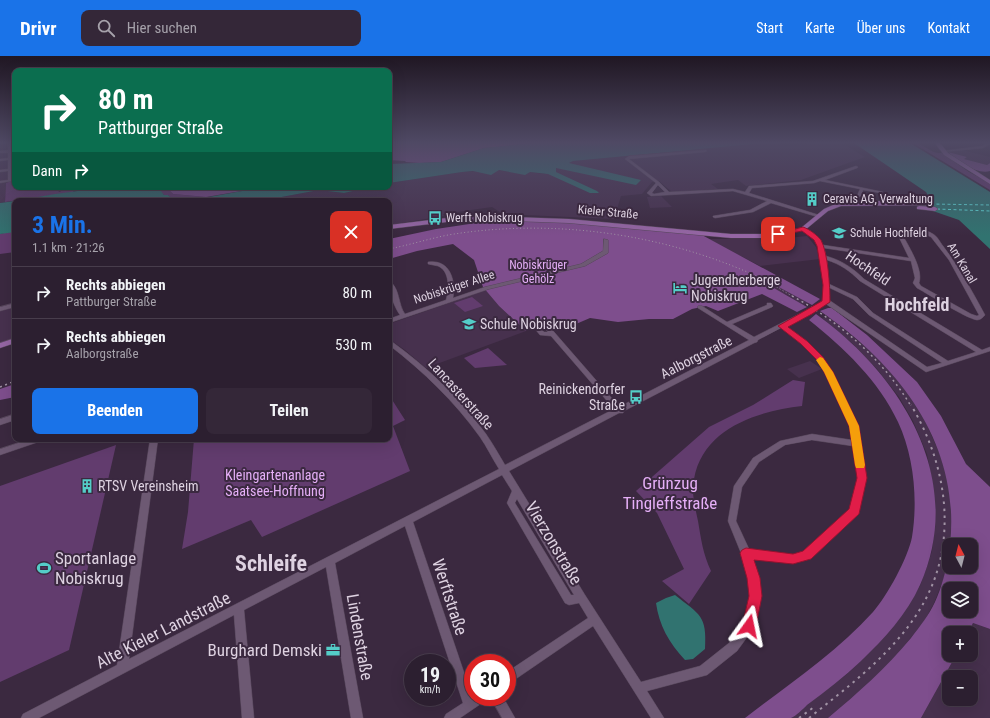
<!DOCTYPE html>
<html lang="de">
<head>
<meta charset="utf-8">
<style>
  body { margin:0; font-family:"Roboto Condensed",sans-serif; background:#342738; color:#f1f3f6; height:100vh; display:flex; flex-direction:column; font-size:15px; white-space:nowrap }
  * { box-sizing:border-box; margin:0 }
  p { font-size:13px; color:#a6a2ab }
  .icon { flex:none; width:22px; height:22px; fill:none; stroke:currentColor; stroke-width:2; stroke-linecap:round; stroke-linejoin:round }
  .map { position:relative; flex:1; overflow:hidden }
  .side { position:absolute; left:12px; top:142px; width:380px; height:244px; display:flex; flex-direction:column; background:#2c1f30; border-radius:8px; box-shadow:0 4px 16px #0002,0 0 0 1px #483d4c }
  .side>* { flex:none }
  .top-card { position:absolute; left:12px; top:12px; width:380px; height:122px; border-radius:8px; box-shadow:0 4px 16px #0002,0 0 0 1px #483d4c; background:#0b6e4f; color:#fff; overflow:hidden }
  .needle { width:26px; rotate:353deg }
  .tools { position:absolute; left:942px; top:482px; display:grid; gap:8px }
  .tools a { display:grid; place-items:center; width:36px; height:36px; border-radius:8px; background:#2c1f30; box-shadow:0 4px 16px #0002,0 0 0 1px #483d4c; font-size:20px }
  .speed { position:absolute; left:404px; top:598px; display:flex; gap:8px; font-size:20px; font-weight:700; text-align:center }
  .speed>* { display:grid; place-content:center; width:52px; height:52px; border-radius:50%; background:#2c1f30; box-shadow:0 4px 16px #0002,0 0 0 1px #483d4c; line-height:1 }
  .speed small { font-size:10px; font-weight:400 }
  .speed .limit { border:6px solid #d22; background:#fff; color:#111 }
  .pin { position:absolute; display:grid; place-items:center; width:34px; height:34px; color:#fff; margin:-17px; border-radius:8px; box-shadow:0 2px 6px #0006 }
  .me { position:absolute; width:44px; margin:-22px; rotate:12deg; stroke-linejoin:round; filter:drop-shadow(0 0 3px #0008) }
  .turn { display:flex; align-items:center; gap:14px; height:84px; padding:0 20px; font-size:18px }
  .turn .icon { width:52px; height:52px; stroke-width:2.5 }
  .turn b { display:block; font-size:28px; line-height:34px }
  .then { display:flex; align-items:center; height:38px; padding:0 20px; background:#0003; gap:8px; font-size:15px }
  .round { display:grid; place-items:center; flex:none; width:42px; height:42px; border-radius:8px; background:#342738 }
  .summary { display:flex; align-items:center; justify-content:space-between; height:68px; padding:0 20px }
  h1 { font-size:24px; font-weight:700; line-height:30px; color:#1a73e8 }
  .primary-button { display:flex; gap:8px; margin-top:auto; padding:8px 20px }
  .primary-button a { flex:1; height:46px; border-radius:8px; background:#1a73e8; color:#fff; font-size:16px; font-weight:700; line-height:46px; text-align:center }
  .primary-button a+a { background:#342738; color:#f1f3f6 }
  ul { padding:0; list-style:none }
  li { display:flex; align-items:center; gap:12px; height:52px; padding:0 20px; border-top:1px solid #483d4c }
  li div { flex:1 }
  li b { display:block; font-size:15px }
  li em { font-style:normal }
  header { display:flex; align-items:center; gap:24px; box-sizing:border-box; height:56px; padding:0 20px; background:#1a73e8; color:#fff }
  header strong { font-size:19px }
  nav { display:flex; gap:22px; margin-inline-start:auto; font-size:14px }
  .search { width:280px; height:36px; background:#342738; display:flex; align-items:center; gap:10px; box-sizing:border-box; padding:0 14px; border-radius:8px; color:#a6a2ab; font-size:15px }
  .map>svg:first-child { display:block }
  .built { fill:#47314e; fill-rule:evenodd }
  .green { fill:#623c6e }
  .forest { fill:#7e4e8d; fill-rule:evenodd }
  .water { fill:#317370 }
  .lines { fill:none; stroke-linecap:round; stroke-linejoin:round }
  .ferry { stroke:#5adcd7; stroke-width:1; stroke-dasharray:3 2.5; stroke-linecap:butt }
  .minor-casing { stroke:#57475b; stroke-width:1 }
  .major-casing { stroke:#57475b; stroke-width:1 }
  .minor { fill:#6d5973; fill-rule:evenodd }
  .major { fill:#9566a4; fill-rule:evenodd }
  .rail-far2 { stroke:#a193a5; stroke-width:1; stroke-dasharray:1 2.5; stroke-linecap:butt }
  .rail-far1 { stroke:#a193a5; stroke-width:1.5; stroke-dasharray:2 3.5; stroke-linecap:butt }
  .rail { stroke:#a193a5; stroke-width:2; stroke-dasharray:2.5 4.5; stroke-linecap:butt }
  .route { fill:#e11d48; stroke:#92132f }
  .slow { fill:#f59e0b }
  .labels { text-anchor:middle; stroke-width:4; stroke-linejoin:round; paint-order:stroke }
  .far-poi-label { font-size:12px; fill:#ded2e1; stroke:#3b2940; text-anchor:start }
  .far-street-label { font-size:12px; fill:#ded2e1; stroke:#3b2940 }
  .far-park-label { font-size:12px; fill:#e5aff7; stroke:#3b2940 }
  .street-label { font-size:14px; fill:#ded2e1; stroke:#3b2940 }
  .poi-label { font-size:14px; fill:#ded2e1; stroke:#3b2940; text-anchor:start }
  .park-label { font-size:14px; fill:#e5aff7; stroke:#3b2940 }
  .near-park-label { font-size:17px; fill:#e5aff7; stroke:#3b2940 }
  .near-street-label { font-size:17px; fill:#ded2e1; stroke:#3b2940 }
  .near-poi-label { font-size:17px; fill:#ded2e1; stroke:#3b2940; text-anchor:start }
  .district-label { font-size:18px; font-weight:bold; fill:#ded2e1; stroke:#3b2940 }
  .near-district-label { font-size:22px; font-weight:bold; fill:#ded2e1; stroke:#3b2940 }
</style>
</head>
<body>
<header>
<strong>Drivr</strong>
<div class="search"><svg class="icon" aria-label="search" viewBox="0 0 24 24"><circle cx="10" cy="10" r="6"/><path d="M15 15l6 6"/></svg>Hier suchen</div>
<nav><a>Start</a><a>Karte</a><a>Über uns</a><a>Kontakt</a></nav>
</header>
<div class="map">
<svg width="990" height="662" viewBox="0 0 990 662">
  <rect width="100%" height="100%" fill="#3b2940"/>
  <g class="built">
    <polygon points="0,87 13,87 13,124 6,127 5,146 0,147"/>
    <polygon points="764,87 777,87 787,90 812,87 842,87 865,101 801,124 746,130 738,124 711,128 718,133 672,136 659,125 652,126 642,138 621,140 614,163 503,158 492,151 443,158 444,160 389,169 389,145 260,145 319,134 344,137 353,135 359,131 389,131 389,127 462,116 498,114 511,116 530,116 544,118 556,112 561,112 573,105"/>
    <polygon points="962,94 990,101 990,107 987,109 963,103 967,101 948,96"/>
    <polygon points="661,140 672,151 650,152 647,141"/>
    <polygon points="625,179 767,224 809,247 803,249 787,239"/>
    <polygon points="807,180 816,191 820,203 760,210 708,183 777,183"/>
    <polygon points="486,234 499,250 526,275 426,312 405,294 389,283 389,268"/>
    <polygon points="11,252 15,253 15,281 0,287 0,255"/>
    <polygon points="829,261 873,297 900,326 923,360 941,401 946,417 951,439 953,467 950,489 949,489 949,500 943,525 934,547 925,564 893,604 862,633 828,662 790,662 847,618 875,591 906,552 920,530 925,516 932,495 934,477 935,461 934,435 927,398 913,365 899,341 877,313 853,288 822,262"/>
    <polygon points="810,305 822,313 799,322 787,313"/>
    <path d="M973,567l17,6v89h-69l35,-63h15v-22h-3zM949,621h22v22h-22z"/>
  </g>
  <g class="green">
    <path d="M913,87c12,0 16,11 29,10l27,19 21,11v7z"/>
    <polygon points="13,108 14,108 15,131 53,131 52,132 60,136 64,131 76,132 73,136 5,146 6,127 13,124"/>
    <path d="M140,131h26l7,7 33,3 -19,4h-12l-7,-6h-4c-6,-8 -15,-7 -24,-8z"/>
    <polygon points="8,176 15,176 15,196 0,198 0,178"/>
    <polygon points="472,241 483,250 465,256 454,247"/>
    <polygon points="488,292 507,309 475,312 464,302"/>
    <path d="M793,324l12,2 -3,24c-44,5 -99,22 -108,73 -3,13 1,28 4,42 3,18 5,33 13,50l-22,33 -27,-23 22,-12 -27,-56 -21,-22 73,-64 44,-22z"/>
    <polygon points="389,339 405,364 393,370 410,415 262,481 251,464 182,493 188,456 194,383 389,383"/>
    <polygon points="116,389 69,594 0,626 0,430"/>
  </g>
  <g class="forest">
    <polygon points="389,87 534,87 484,92 441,106 420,107 406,106 405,105 389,104"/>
    <path d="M948,96l19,5 -3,2 23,6 3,-2v8c-12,4 -34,-10 -42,-19z"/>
    <polygon points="166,131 264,131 206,141 173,138"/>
    <polygon points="496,164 573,167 702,179 820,243 812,249 775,229 772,231 807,251 797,256 762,238 718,255 706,250 692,253 673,263 649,263 618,266 590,262 576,268 548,267 526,275 499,250 483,231 474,204 453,188 417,195 389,203 389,183 436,173"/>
    <path d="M828,252h4l35,27 50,47 24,34 25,48 24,23v142l-17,-6 -5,10h-19v22h7l-35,63h-93c30,-25 58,-50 83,-80 9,-12 18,-23 24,-36 7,-15 10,-30 14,-46v11h22v-22h-21c11,-101 -51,-180 -130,-234zM949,533h22v22h-22z"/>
    <path d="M816,258c85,61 151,165 104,271 -13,29 -36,54 -59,76 -17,16 -35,30 -54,44 -4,4 -11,11 -16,13 -7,0 -36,0 -46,0 44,-34 91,-65 128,-106 14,-16 35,-54 39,-75 6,-37 2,-81 -14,-115 -19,-41 -54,-74 -89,-102z"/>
    <polygon points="15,306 15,341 0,344 0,333 12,329 13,307"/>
  </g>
  <g class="water">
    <polygon points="534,87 764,87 573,105 569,107 641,124 636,129 556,112 556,116 597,135 599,137 590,137 548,118 530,116 525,119 499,114 491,119 473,115 462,116 389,127 389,108 441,106 484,92"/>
    <polygon points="854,87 910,87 990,136 990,193 959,164 930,154 921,145 929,141 926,136"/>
    <polygon points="108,131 154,132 161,135 164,139 168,139 175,145 15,145 55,138"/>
    <polygon points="264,131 359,131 353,135 344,137 319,134 260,145 187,145"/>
    <polygon points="15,145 15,176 0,178 0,147"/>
    <path d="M675,539c25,20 32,20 30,54l-12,10 -8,1c-16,-17 -26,-35 -29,-57l10,-5z"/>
  </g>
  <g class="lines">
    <g class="ferry">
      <polyline points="931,148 990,149"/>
      <polyline points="937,153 990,155"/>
    </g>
    <defs>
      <g id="minor">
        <polygon points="8,87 12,87 12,94 15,94 15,96 12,96 12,125 0,127 0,125 8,124 8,115 0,116 0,114 8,113 8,104 0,105 0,103 8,102 8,97 0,97 0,95 8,94"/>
        <polygon points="987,87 990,87 990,88 983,92 944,96 942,95 982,90"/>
        <path d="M706,94l1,1 -2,1 -76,7 30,23 10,10 64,-3 12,3 4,-6h1l63,-5 43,-15 2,1 -1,1 -32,12 58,12 -2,1 -18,-3 -2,6 -2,1 -2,-1 3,-7 -40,-8 -6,2 -62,5 -3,5 73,23 -4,1 -47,-14 -18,9 -38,6 -2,-1v-1l37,-6 17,-9 -34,-10 -82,5 -4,-3 9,-10 -31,-24 4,-3zM658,129l7,7 -11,2 -2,-1z"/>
        <path d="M801,172c9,0 18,9 22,17l86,13 -13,-27v-1c12,-3 26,-3 37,4 4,2 7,8 10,12 16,21 29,45 42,69 -2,2 -4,5 -8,5 -12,-2 -47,-25 -60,-32l-4,-5 2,-5 -4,-17 -87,-13 2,8c15,4 27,12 38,23l118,71 8,-3v4l-64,21 -100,-68 -40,22 20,16 16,16 10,14 26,54 8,52 -7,33 -1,2 -48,45 -17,5 -41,-5 7,20 2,18 -8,33 -16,22 -30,24 -60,16 17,27h-13l-58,-92 -86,59v-13l81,-54 -9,-15 -10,2 -4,-2 -58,-100 5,-12 -10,-16 -89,47 59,174 15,1 -2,4 -25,17h-16l2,-4 17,-11 -58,-177 -70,37 28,155h-12l-25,-151 -82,43 10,108h-12l-8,-103 -195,103h-18l2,-4 94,-49 33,-226h8l-29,220 370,-190c-7,-11 -12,-22 -19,-32 -25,-35 -57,-66 -91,-92v-5l2,1c36,26 69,57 95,93 7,10 13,21 19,31l109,-56 -63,-73 -11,-1 -5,-6 1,-1 10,-4 2,1 67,77 4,5 130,-67 -51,-32v-2h4l25,16 40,-17v-2h4l2,3 -1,1 -40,17 22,13 63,-32 6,-5c3,-12 -2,-53 -8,-61 -4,-4 -9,-6 -14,-9zM907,175l13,1 11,5 18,23 30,55 -2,1 -6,-2 -50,-28 -2,-3c5,-14 -12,-39 -18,-51zM827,204c13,4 23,11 33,21l116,71 -28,9 -75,-48 -16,-16 -28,-13zM830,232l23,11 16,16 73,48 -15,4 -98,-67zM781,272l21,16 16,16 8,12 24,54 2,14 -40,-6 -32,7 -27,17 -19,28 -6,35 13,32 8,25 2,18 -7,28 -15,19 -29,23 -59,16 -56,-87 -76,-124 110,-58h4l1,-2 130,-68 3,-1 1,-2zM545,273l3,3h-4l-2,-2zM812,384l41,6 5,32 -7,31 -47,43 -11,3 -44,-6 -13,-28 6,-34 17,-25 26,-17zM517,443l57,96h-3l-56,-92z"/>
        <path d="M604,183l4,1v13l-23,13 -96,23 -100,34v-4l11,-4c-6,-8 -11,-23 -11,-34 11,6 9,24 16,33l41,-14c3,-11 4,-29 -8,-34 -3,-1 -7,-1 -10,-2v-2c22,-3 28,18 25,36l32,-11 96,-23 22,-13z"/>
        <polygon points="15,247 15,251 0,255 0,251"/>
        <polygon points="15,358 15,364 0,369 0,363"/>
        <polygon points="30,383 42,383 41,385 0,399 0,393"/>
        <polygon points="490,641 503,641 515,662 502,662"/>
      </g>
      <g id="major">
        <polygon points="935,87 940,87 948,97 990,124 990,128 944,99"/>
        <polygon points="857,145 928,145 931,147 928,149 841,150 828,155 805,174 762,182 731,182 569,167 512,165 455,165 389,173 389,169 455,161 512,161 569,163 731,178 762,178 801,172 824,153 840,146"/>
        <polygon points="919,150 935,151 938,153 935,155 917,153 917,151"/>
        <polygon points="15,282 15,287 0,292 0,287"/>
      </g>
    </defs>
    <use href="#minor" class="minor-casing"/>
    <use href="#major" class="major-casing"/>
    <use href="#minor" class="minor"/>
    <use href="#major" class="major"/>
    <path class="rail-far2" d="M389,193c20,-4 39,-10 59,-14 102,-17 213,-2 306,40 14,6 27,15 40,22"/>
    <g class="rail-far1">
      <path d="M792,240c48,26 91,64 119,110"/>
      <polyline points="0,331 15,325"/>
    </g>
    <g class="rail">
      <polyline points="799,662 814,651"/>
      <path d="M809,662c73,-58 143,-110 135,-214 -3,-35 -15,-69 -33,-99"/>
    </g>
  </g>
  <linearGradient id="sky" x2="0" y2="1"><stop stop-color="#201723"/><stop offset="0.48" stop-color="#4f4964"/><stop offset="1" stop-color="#4f4964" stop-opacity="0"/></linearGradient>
  <rect width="990" height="180" fill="url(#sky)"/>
  <path class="route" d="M803,171c6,2 14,8 18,13 7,13 9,46 9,62l-18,12 -24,13 19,14 16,16 10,15 26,54 8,52 -8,36 -48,45 -18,5 -39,-4 6,18 2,18 -6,30 -2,4 -5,2 -5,-2 -2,-4 7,-30 -2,-18 -7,-25 2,-3 4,-2 47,6 10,-3 46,-42 8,-31 -8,-52 -25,-54 -7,-12 -16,-16 -23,-18 44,-25 1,-16 -6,-39 -3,-6 -12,-9 -24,5 -3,-2z"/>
  <polygon class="slow" points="820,301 823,302 833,316 859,370 865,409 864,412 856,412 855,409 849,370 824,316 816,304"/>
  <defs>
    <symbol id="building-bare" viewBox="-9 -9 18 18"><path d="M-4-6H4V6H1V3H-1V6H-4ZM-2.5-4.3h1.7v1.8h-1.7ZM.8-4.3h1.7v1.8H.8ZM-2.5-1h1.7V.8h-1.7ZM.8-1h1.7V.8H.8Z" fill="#54cdc8" stroke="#3b2940" stroke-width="2.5" paint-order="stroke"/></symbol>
    <symbol id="bus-bare" viewBox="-9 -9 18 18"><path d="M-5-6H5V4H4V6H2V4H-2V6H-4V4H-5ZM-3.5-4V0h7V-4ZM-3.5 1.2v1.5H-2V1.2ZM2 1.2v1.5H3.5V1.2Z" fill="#54cdc8" stroke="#3b2940" stroke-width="2.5" paint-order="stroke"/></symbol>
    <symbol id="school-bare" viewBox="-9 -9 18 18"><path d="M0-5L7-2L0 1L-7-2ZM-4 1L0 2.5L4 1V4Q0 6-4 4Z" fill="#54cdc8" stroke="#3b2940" stroke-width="2.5" paint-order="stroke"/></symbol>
    <symbol id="hotel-bare" viewBox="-9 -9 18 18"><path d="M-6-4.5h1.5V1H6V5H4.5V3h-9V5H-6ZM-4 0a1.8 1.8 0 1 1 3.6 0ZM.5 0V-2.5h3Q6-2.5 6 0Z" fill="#54cdc8" stroke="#3b2940" stroke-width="2.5" paint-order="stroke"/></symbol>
    <symbol id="stadium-bare" viewBox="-9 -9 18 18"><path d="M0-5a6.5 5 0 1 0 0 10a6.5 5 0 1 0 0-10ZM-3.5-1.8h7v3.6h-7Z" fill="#54cdc8" stroke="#3b2940" stroke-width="2.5" paint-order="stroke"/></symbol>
    <symbol id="office-bare" viewBox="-9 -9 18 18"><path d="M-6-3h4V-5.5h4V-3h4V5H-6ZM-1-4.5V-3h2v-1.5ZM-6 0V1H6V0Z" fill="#54cdc8" stroke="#3b2940" stroke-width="2.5" paint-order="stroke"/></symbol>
  </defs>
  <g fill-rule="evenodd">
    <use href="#building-bare" x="802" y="133" width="20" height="20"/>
    <use href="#bus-bare" x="425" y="152" width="20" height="20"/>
    <use href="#school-bare" x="829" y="167" width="20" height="20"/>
    <use href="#hotel-bare" x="670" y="222" width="20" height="20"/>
    <use href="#school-bare" x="459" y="258" width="20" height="20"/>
    <use href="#bus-bare" x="626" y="331" width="20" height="20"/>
    <use href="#building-bare" x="77" y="420" width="20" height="20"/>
    <use href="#stadium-bare" x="34" y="502" width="20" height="20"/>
    <use href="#office-bare" x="323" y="584" width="20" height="20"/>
  </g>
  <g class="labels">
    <g class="far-poi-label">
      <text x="823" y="147">Ceravis AG, Verwaltung</text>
      <text x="446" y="166">Werft Nobiskrug</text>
      <text x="850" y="181">Schule Hochfeld</text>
    </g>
    <g class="far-street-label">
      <text transform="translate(608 156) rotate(5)" y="4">Kieler Straße</text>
      <text transform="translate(962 207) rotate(59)" y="4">Am Kanal</text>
      <text transform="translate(454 231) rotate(-18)" y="4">Nobiskrüger Allee</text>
    </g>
    <g class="far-park-label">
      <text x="538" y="213">Nobiskrüger<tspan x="538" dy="14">Gehölz</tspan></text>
    </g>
    <g class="street-label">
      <text transform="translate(868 212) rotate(34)" y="5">Hochfeld</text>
      <text transform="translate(696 301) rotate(-27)" y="5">Aalborgstraße</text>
      <text transform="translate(461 338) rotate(48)" y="5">Lancasterstraße</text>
    </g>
    <g class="poi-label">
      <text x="691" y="229">Jugendherberge<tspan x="691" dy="16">Nobiskrug</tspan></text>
      <text x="480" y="273">Schule Nobiskrug</text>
      <text x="625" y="338" text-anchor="end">Reinickendorfer<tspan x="625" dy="16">Straße</tspan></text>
      <text x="98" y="435">RTSV Vereinsheim</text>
    </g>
    <g class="park-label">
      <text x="275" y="424">Kleingartenanlage<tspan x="275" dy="16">Saatsee-Hoffnung</tspan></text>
    </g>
    <g class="near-park-label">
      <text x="670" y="433">Grünzug<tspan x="670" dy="20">Tingleffstraße</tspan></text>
    </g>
    <g class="near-street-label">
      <text transform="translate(554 487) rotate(59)" y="6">Vierzonstraße</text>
      <text transform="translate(450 541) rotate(72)" y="6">Werftstraße</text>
      <text transform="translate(163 574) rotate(-27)" y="6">Alte Kieler Landstraße</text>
      <text transform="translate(360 581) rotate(80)" y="6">Lindenstraße</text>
    </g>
    <g class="near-poi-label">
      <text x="55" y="508">Sportanlage<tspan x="55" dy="20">Nobiskrug</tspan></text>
      <text x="322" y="600" text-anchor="end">Burghard Demski</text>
    </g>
    <g class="district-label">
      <text x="917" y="255">Hochfeld</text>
    </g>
    <g class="near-district-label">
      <text x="271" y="515">Schleife</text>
    </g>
  </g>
</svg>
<div class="tools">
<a><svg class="needle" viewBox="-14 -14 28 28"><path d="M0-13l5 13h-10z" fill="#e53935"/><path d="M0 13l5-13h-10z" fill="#a6a2ab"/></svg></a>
<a><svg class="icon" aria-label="layers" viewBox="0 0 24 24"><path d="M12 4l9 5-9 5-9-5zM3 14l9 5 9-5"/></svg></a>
<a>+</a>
<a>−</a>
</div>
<div class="speed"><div>19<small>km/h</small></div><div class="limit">30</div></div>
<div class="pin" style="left:778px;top:178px;background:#d93025"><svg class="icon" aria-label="arrive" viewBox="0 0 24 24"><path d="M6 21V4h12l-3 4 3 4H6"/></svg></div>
<svg class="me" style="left:749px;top:570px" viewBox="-20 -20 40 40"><path d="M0-17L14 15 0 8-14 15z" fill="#e11d48" stroke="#fff" stroke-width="4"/></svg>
<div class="top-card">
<div class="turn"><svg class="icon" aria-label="right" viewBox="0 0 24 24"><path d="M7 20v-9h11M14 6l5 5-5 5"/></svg><div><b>80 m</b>Pattburger Straße</div></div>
<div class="then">Dann<svg class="icon" aria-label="right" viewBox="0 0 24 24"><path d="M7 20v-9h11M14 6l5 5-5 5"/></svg></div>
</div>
<section class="side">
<div class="summary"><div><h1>3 Min.</h1><p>1.1 km · 21:26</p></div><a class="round" style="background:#d93025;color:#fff"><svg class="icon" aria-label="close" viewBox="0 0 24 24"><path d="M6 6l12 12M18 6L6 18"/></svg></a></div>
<ul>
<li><svg class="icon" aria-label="right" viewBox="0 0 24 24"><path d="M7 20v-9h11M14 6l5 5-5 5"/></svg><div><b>Rechts abbiegen</b><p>Pattburger Straße</p></div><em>80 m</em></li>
<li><svg class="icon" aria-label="right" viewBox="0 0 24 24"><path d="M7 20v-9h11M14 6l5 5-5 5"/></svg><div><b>Rechts abbiegen</b><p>Aalborgstraße</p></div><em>530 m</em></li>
</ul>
<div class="primary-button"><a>Beenden</a><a>Teilen</a></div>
</section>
</div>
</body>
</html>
